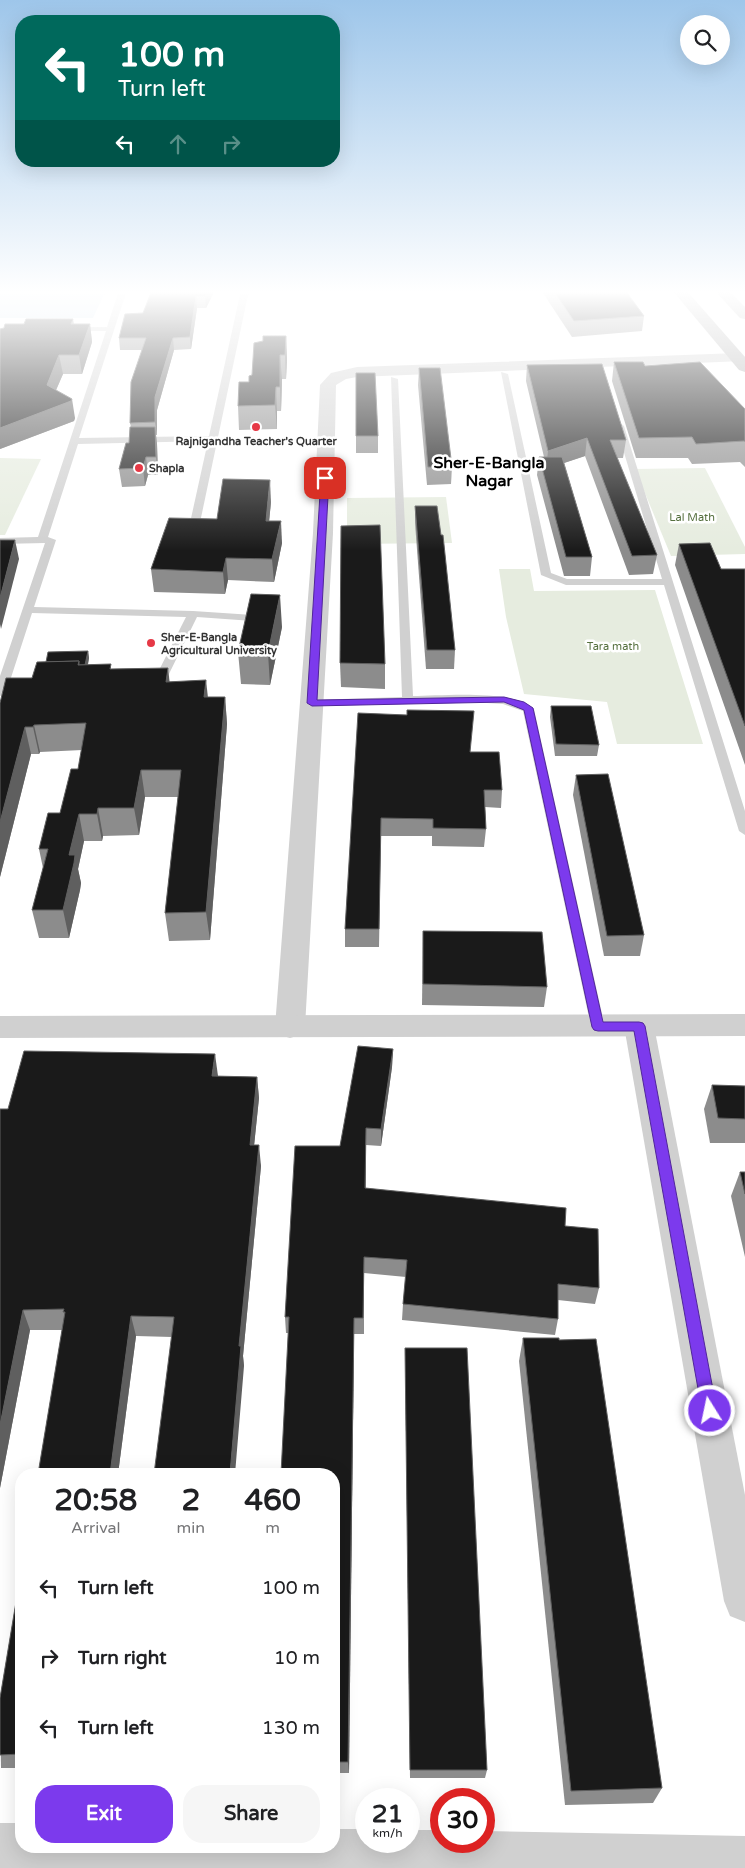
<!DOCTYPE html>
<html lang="en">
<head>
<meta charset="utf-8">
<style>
  body { margin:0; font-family:"Varela Round",sans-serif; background:#f6f6f6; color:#202124; height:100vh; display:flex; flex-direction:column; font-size:19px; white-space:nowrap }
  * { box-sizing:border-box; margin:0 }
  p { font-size:16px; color:#757577 }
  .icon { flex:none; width:28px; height:28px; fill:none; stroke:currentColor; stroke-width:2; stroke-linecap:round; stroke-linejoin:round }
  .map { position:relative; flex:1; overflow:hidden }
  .side { position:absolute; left:15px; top:1468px; width:325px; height:385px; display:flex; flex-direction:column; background:#fff; border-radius:20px; box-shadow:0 5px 20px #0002 }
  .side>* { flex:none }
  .top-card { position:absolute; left:15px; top:15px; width:325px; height:152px; border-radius:20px; box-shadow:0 5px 20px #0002; background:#00695c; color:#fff; overflow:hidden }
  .tools { position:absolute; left:680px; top:15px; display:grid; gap:10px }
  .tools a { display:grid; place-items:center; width:50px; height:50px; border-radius:50%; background:#fff; box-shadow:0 5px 20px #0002; font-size:25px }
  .speed { position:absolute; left:355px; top:1788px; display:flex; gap:10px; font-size:25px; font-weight:700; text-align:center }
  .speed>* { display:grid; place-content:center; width:65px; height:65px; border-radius:50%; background:#fff; box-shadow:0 5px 20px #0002; line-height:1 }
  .speed small { font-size:12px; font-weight:400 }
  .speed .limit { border:8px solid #d22; background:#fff; color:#111 }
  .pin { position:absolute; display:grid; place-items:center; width:42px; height:42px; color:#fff; margin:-21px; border-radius:10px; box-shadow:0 2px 8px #0006 }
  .me { position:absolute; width:55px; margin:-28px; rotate:350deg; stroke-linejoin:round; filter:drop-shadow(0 0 4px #0008) }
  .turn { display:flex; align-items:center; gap:18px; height:105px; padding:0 20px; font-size:22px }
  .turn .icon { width:65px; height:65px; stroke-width:2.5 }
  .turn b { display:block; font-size:35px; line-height:42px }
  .lanes { display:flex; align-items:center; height:48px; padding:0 20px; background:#0003; justify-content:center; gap:25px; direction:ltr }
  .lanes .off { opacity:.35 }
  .eta { display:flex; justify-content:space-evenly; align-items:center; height:85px; text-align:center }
  .eta b { font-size:30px; font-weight:800; line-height:35px }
  .cta { display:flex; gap:10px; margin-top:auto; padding:10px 20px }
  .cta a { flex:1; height:58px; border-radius:20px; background:#7c3aed; color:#fff; font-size:20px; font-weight:800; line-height:58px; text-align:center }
  .cta a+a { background:#f6f6f6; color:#202124 }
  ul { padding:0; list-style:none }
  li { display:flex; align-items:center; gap:15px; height:70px; padding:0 20px }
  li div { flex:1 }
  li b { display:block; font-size:19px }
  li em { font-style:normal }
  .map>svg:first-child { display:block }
  .green { fill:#e6ecdf }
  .water { fill:#cfe2ee }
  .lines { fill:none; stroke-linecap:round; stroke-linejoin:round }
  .service { fill:#d0d0d0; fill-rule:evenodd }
  .minor { fill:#d0d0d0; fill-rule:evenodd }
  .tertiary { fill:#d0d0d0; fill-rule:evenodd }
  .primary { fill:#ababab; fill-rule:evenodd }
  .wall { fill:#8c8c8c }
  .shaded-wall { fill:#5f5f5f }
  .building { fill:#1a1a1a; stroke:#5f5f5f }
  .route { fill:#7c3aed; stroke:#51269a }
  .poi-dot { fill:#e63946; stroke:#fff; stroke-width:2 }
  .labels { text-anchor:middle; stroke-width:5; stroke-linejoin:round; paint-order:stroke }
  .far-poi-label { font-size:11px; font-weight:bold; fill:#333; stroke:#fff; text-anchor:start }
  .far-park-label { font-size:11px; fill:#56703f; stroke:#fff }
  .far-district-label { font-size:16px; font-weight:bold; fill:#000; stroke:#fff }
</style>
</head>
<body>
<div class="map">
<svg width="745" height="1868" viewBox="0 0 745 1868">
  <rect width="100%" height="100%" fill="#fff"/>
  <g class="green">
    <polygon points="0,458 41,459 5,535 0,535"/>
    <polygon points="705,468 745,547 745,554 671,556 635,469"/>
    <polygon points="446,497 452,543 347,544 347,498"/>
    <polygon points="499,569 530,569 534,591 655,590 703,744 617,744 607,702 524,694 506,617"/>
  </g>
  <polygon class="water" points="0,290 106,290 93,318 0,318"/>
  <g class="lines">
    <g class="service">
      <polygon points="119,290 127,290 79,438 209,436 241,290 249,290 198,532 193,535 188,532 208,441 78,444 48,537 56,540 34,607 193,611 253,615 258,618 253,621 197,617 165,682 159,685 153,682 186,617 32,613 6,693 0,696 0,676 45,543 0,544 0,538 38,537 106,331 72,331 68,329 72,327 107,327"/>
      <polygon points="501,372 508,374 551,573 567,579 662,579 616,426 620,423 624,426 745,811 745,835 739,831 664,585 566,585 541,575"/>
      <path d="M391,377l7,2 15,317c27,0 102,-7 121,13l71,318 -2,4 -5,2 -5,-2 -2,-4 -68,-316 -20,-7 -33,-2 -158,4 -6,-3 6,-3 90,-3z"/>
    </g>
    <g class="minor">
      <polygon points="738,353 745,357 743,361 357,377 346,379 336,385 333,533 305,1027 300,1035 290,1038 280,1035 275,1027 313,533 320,385 331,373 357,367"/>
      <polygon points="639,1015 649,1018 654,1026 745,1495 745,1622 730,1616 724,1601 624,1026 629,1018"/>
      <polygon points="0,1823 21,1823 21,1846 334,1846 334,1829 366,1829 366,1841 409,1841 409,1830 441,1830 441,1841 484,1841 484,1831 745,1836 745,1868 0,1868"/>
    </g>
    <polygon class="tertiary" points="745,1014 745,1036 0,1038 0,1016"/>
    <g class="primary">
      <polygon points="672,290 686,290 745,357 745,372 739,370"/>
      <polygon points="714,290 728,290 745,307 745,319 740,318"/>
    </g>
  </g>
  <g class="wall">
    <polygon points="152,290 215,290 206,308 197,308 191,349 174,350 157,410 157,435 156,435 157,444 158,475 148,475 145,486 122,487 119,469 129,443 131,427 130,423 142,350 120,350 119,338 143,313"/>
    <polygon points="541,290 625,290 644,316 642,331 572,337"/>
    <polygon points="73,319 74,324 90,324 92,342 82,374 63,374 56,390 75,418 74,421 0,449 24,324"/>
    <polygon points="286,336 287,359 286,379 282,379 281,411 277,411 277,429 239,430 238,406 249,382 252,375"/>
    <polygon points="614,362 645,366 745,409 745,467 740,462 692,464 688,458 636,458 612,381"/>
    <polygon points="527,365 626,440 623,458 617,458 657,555 653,574 629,575 585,456 564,463 592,557 590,576 564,576 537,475 539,457 544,457 526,381"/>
    <polygon points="419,368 452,467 451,484 427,485 418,385"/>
    <polygon points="356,373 378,436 378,453 356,453"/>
    <polygon points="271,502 269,521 282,543 274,582 228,580 225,594 154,592 151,569 217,519"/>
    <polygon points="415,506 455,650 454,669 426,669 415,523"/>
    <polygon points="679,544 721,569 745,569 745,765 675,565"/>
    <polygon points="282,627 270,685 241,684 238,652"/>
    <polygon points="88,651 89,658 88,665 111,664 111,669 170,682 208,697 225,697 227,724 210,940 169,941 165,913 178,797 145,797 139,835 103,836 102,841 84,841 78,869 81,883 80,890 69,938 39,938 32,910 43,868 39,849 60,813 78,769 82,750 40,752 39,754 31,754 0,877 0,703 32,678 46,662"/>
    <polygon points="340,663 385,664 385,689 341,687"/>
    <polygon points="551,706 599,745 597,756 555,756 550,717"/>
    <polygon points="407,715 471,752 502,790 501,808 485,807 486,829 484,847 432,846 432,836 381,836 379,947 345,947 345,929"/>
    <polygon points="576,775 644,935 640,956 604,956 573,795"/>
    <polygon points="423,931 547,987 544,1007 422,1005"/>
    <polygon points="393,1049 392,1067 381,1146 366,1145 366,1188 565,1226 599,1288 595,1304 558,1300 558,1319 555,1335 402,1320 403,1304 406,1277 364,1273 364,1334 354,1334 349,1773 334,1773 334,1474 288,1333 286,1333 285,1317 340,1146"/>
    <polygon points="218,1076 257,1077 259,1098 254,1145 261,1166 243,1356 244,1366 172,1337 136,1336 118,1474 38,1474 62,1330 30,1330 0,1488 8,1109"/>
    <polygon points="712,1085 745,1086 745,1143 710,1143 704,1109"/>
    <polygon points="740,1172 745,1172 745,1257 731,1196"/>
    <polygon points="523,1338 559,1340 662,1788 653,1803 565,1805 519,1361"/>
    <polygon points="405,1348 487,1770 485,1778 410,1778"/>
    <polygon points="21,1572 21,1768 1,1768 0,1698"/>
  </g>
  <g class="shaded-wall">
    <polygon points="208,290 215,290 206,308 205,296"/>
    <polygon points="196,296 197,308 191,349 190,337"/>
    <polygon points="90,324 92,342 82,374 79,355"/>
    <polygon points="286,336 287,359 286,379 285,355"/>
    <polygon points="173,338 174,350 157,410 157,435 155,422 155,397"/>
    <polygon points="59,355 63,374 50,404 47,385"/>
    <polygon points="280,355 282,379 281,411 280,387"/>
    <polygon points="276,387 277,411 277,429 275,405"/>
    <polygon points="72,399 75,418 74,421 0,449 0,428"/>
    <polygon points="155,427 157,444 158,475 156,457"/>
    <polygon points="587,438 585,456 546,469 548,451"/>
    <polygon points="146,457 148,475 145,486 143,468"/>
    <polygon points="270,480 271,502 267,543 266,521"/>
    <polygon points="281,521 282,543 274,582 272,559"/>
    <polygon points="15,540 19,559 1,629 0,624 0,598"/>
    <polygon points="226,558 228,580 225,594 223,572"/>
    <polygon points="280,595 282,627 270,685 268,653"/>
    <polygon points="88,651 89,658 85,678 84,671"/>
    <polygon points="168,668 171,694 166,682"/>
    <polygon points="206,680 209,707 204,697"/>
    <polygon points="225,697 227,724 210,940 206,912"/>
    <polygon points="34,725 40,752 39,754 33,727"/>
    <polygon points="25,727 31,754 0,877 0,822"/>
    <polygon points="141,770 145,797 139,835 134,808"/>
    <polygon points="98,808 103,836 102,841 97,814"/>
    <polygon points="79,814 84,841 78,869 81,883 80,890 69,938 63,910 69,855"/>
    <polygon points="393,1049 392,1067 381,1146 381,1129"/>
    <polygon points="215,1054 218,1076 215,1098 212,1076"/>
    <polygon points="257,1077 259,1098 252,1166 250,1145"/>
    <polygon points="259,1145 261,1166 243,1356 244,1366 235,1474 230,1474 239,1346"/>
    <polygon points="23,1310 30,1330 0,1488 0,1425"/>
    <polygon points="131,1316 136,1336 118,1474 110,1474"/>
    <polygon points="354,1318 354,1334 349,1773 348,1762"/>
  </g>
  <g class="building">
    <polygon points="152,290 208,290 205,296 196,296 190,337 173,338 155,397 155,422 130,423 131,382 146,338 119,338 125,314 143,313"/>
    <polygon points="553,290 625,290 644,316 574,321"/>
    <polygon points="26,319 73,319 71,324 90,324 79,355 59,355 47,385 72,399 71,401 0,428 0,329 4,328 5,324 24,324"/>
    <polygon points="263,336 286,336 285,355 280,355 280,387 276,387 275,405 238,406 239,382 249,382 249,376 252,375 254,343 263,341"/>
    <polygon points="614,362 643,362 645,366 700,362 745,409 745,442 744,441 696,444 692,437 639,438"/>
    <polygon points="602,364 626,440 610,440 657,555 632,556 587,438 548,451 527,365"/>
    <polygon points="419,368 440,368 452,467 428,467"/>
    <polygon points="356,373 375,373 378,436 356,436"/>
    <polygon points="130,427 155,427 156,457 146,457 143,468 119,469 126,443 129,443"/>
    <polygon points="539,457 562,457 592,557 566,557"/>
    <polygon points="223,479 270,480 266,521 281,521 272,559 226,558 223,572 151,569 169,518 217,519"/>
    <polygon points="415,506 437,506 441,535 443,535 455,650 427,650"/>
    <polygon points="380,525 385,664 340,663 341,526"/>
    <polygon points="0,540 15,540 0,598"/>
    <polygon points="710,543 721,569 745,569 745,726 679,544"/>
    <polygon points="251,594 280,595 268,653 238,652"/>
    <polygon points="88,651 85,665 79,665 79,661 46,662 48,652"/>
    <polygon points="79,661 78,665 111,664 110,669 168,668 166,682 206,680 204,697 225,697 206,912 165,913 181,770 141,770 134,808 98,808 97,814 79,814 69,855 75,855 74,863 63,910 32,910 48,849 39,849 48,813 60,813 71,769 78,769 86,723 34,725 33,727 25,727 0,822 0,703 6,678 32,678 37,662"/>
    <polygon points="551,706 591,706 599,745 556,744"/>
    <polygon points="407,710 474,711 470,752 499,752 502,790 484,790 486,829 433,828 433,819 381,818 379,929 345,929 358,713 407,715"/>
    <polygon points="608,774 644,935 607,936 576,775"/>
    <polygon points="423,931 542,932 547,987 423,984"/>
    <polygon points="358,1046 393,1049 381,1129 366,1128 365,1188 566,1208 565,1226 598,1229 599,1288 558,1284 558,1319 403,1304 407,1260 364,1257 363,1318 354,1318 348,1762 334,1762 334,1474 281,1474 289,1317 285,1317 295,1146 340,1146"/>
    <polygon points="24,1051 215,1054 212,1076 257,1077 250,1145 259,1145 239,1346 241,1346 230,1474 154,1474 174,1317 131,1316 110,1474 38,1474 65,1312 63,1312 64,1309 23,1310 0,1425 0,1109 8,1109"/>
    <polygon points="712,1085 745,1086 745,1119 718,1118"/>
    <polygon points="740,1172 745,1172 745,1194"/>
    <polygon points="523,1338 559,1338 559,1340 596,1339 662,1788 571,1791"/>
    <polygon points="405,1348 467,1348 487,1770 410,1770"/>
    <polygon points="21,1572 21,1754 0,1755 0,1698"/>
  </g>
  <linearGradient id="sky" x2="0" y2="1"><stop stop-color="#9ec6ea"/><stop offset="0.53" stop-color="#fff"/><stop offset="1" stop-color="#fff" stop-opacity="0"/></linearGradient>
  <rect width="745" height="551" fill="url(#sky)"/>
  <polygon class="route" points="325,476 329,478 317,700 504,697 524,702 533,708 603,1022 639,1022 643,1023 645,1026 717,1411 715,1416 710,1418 704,1416 702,1411 634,1031 598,1031 594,1030 592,1027 524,710 504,702 312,706 307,703 321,478"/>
  <g class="poi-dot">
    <circle cx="256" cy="427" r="5"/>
    <circle cx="139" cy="468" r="5"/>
    <circle cx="151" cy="643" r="5"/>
  </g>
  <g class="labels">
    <g class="far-poi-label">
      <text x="256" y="445" text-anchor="middle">Rajnigandha Teacher's Quarter</text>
      <text x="149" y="472">Shapla</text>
      <text x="161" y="641">Sher-E-Bangla<tspan x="161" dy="13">Agricultural University</tspan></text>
    </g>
    <g class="far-park-label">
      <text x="692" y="521">Lal Math</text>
      <text x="613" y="650">Tara math</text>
    </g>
    <g class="far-district-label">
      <text x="489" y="468">Sher-E-Bangla<tspan x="489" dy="18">Nagar</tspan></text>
    </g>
  </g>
</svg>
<div class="tools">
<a><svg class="icon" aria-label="search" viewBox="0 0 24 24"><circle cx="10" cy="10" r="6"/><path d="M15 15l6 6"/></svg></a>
</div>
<div class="speed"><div>21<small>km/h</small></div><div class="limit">30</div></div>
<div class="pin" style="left:325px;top:478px;background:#d93025"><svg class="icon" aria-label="arrive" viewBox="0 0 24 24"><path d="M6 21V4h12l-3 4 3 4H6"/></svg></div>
<svg class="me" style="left:710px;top:1411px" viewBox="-20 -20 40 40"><circle r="17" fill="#7c3aed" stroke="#fff" stroke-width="3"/><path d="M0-11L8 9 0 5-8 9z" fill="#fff"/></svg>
<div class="top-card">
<div class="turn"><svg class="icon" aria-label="left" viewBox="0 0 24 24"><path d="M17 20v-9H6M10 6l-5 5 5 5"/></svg><div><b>100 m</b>Turn left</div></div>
<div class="lanes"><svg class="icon" aria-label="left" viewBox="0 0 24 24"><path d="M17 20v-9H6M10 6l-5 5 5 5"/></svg><svg class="icon off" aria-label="ahead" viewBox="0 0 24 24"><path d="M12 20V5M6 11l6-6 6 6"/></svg><svg class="icon off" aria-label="right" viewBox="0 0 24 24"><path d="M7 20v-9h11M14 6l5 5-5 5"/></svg></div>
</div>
<section class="side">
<div class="eta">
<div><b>20:58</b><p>Arrival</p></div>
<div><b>2</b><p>min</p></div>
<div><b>460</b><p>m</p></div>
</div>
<ul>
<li><svg class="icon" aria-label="left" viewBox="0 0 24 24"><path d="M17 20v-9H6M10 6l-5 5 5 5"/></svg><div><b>Turn left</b></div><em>100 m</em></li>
<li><svg class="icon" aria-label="right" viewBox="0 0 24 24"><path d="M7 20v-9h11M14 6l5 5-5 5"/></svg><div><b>Turn right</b></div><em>10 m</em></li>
<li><svg class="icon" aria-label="left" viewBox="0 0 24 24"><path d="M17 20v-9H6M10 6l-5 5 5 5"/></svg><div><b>Turn left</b></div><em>130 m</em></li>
</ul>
<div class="cta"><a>Exit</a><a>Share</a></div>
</section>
</div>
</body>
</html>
